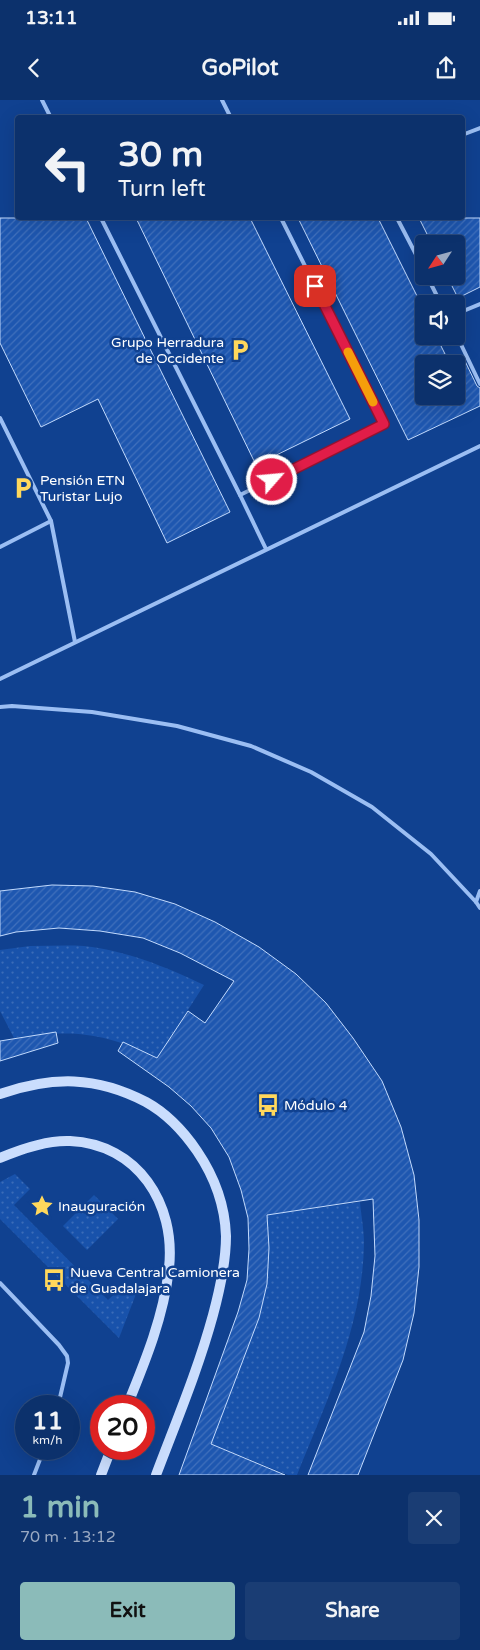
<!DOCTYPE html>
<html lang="en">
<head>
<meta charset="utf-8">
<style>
  body { margin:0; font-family:"Varela Round",sans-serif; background:#1a3d74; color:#f1f3f6; height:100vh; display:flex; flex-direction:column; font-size:19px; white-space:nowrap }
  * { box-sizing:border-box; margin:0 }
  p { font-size:16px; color:#9aa9c2 }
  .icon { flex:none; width:28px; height:28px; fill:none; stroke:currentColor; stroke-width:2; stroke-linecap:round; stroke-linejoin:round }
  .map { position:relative; height:1375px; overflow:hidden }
  .side { display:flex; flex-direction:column; background:#0c316c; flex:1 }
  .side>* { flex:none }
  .hud { position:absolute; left:15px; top:15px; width:450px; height:105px; border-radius:5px; box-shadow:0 5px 20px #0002,0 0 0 1px #2c4c7f; background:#0c316c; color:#f1f3f6; overflow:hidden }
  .needle { width:32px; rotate:234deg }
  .controls { position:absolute; left:415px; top:135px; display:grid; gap:10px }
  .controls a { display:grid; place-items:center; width:50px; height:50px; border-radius:5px; background:#0c316c; box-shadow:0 5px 20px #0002,0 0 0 1px #2c4c7f; font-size:25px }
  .speed { position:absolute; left:15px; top:1295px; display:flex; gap:10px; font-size:25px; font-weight:700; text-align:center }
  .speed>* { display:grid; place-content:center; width:65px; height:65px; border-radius:50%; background:#0c316c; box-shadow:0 5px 20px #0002,0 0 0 1px #2c4c7f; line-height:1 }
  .speed small { font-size:12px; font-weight:400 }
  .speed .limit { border:8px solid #d22; background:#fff; color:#111 }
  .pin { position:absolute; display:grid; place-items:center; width:42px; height:42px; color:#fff; margin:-21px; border-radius:10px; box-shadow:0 2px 8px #0006 }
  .me { position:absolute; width:55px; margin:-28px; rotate:63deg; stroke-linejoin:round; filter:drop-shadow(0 0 4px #0008) }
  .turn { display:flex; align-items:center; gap:18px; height:105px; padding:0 20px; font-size:22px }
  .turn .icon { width:65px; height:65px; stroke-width:2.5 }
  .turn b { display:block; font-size:35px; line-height:42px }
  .round { display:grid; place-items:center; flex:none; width:52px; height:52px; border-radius:5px; background:#1a3d74 }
  .summary { display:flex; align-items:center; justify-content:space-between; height:85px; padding:0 20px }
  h1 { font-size:30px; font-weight:700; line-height:38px; color:#8bbbb9 }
  .cta { display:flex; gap:10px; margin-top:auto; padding:10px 20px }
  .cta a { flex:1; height:58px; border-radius:5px; background:#8bbbb9; color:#111; font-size:20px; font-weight:700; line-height:58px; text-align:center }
  .cta a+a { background:#1a3d74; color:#f1f3f6 }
  .status { display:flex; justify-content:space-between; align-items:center; height:35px; padding:0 25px; background:#0c316c; direction:ltr }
  .status svg { height:14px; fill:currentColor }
  header { display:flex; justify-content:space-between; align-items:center; height:65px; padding:0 20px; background:#0c316c; font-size:22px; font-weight:700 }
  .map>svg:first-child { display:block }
  .garden { fill:url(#garden-dots) }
  .building { fill:url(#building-hatch); stroke:#c2dafd }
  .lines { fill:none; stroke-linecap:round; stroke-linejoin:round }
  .lane { stroke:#9bbef3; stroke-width:4 }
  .secondary { stroke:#caddfd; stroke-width:10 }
  .route-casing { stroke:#92132f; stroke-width:12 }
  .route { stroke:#e11d48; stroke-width:9 }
  .slow { stroke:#f59e0b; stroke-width:9 }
  .labels { text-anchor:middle; stroke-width:5; stroke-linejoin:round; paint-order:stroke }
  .poi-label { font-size:14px; fill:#fff; stroke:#104190; text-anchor:start }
</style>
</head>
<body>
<div class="status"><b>13:11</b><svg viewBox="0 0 49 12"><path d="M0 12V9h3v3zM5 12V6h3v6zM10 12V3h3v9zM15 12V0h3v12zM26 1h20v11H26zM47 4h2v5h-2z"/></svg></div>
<header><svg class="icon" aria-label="back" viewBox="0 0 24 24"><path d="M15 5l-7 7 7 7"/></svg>GoPilot<svg class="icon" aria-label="share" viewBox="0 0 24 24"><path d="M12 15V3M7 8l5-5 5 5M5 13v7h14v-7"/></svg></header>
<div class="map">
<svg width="480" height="1375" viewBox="0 0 480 1375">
  <defs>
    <pattern id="garden-dots" width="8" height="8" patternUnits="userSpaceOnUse" patternTransform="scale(1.25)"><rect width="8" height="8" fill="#1852ab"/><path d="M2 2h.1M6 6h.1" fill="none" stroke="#3b6cb8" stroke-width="1.8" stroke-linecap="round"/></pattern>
    <pattern id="building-hatch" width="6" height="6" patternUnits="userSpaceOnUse" patternTransform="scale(1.25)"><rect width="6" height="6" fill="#1e57b0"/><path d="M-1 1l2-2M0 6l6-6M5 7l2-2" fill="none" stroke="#4070bc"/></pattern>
  </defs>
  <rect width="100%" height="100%" fill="#104190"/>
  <g class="garden">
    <path d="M30,846c18,0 36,-1 54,0 43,5 80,20 120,39l-47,73c-54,-26 -84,-29 -143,-20l-14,-27v-61z"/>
    <polygon points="15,1074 30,1089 14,1105 108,1200 125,1184 136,1194 119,1238 0,1119 0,1082"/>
    <polygon points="94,1095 118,1119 87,1150 63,1126"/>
    <path d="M360,1102c1,13 4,27 4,41 -1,82 -37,157 -67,232h-9l-77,-31 48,-126 8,-34 2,-36 -2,-33z"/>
  </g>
  <g class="building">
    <polygon points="0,118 86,118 230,412 167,443 98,299 41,327 0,243"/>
    <polygon points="136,118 250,118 350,319 256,365"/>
    <polygon points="298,118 378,118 424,210 424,236 436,236 450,264 424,264 424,296 456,296 456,264 455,264 464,259 477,286 480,288 480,306 408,340"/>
    <polygon points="419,118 480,118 480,187 458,198 447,176 456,176 456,144 432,144"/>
    <polygon points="52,785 93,786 135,792 175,804 215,822 259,847 296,874 326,903 353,938 382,981 401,1027 414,1075 419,1120 419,1167 414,1213 403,1260 358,1375 308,1375 364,1232 371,1196 375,1156 373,1099 267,1115 269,1148 267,1184 259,1218 211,1344 285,1375 179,1375 238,1212 247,1180 249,1149 248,1118 241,1090 229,1057 211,1028 191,1006 169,987 118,951 123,942 157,958 188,911 205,923 234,881 180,853 143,838 100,831 59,828 16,832 0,836 0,791"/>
    <polygon points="56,932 58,943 0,961 0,941"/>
  </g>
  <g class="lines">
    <g class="lane">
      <polyline points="42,0 51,18"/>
      <polyline points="222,0 231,18"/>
      <polyline points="462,35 480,28"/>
      <polyline points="101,118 240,395 384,324 281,118"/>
      <polyline points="397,118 424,170"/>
      <polyline points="427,176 441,204"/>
      <polyline points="456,214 480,204"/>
      <polyline points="456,234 480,284"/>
      <polyline points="0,318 51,421 0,447"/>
      <polyline points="240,395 266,449"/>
      <polyline points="51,421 75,542"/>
      <polyline points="0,579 480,346"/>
      <polyline points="0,607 12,606 92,612 177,626 251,646 311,672 372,707 431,754 476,802 480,808"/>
      <polyline points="476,802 480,791"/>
      <polyline points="0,1183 59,1245 67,1256 68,1263 58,1306"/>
      <polyline points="34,1375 44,1349"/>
    </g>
    <g class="secondary">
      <path d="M0,994c53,-18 96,-18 146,8 20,11 38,30 51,49 17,25 28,55 29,85 0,27 -6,53 -13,79 -15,55 -37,107 -57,160"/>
      <path d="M0,1058c21,-9 46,-18 70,-17 68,3 106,63 99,127 -5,48 -24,94 -42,138"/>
      <polyline points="101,1375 111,1349"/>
    </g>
  </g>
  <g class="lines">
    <defs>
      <polyline id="route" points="272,380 384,324 315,186"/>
    </defs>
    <use href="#route" class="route-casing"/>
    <use href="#route" class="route"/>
    <polyline class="slow" points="348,252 373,302"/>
  </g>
  <defs>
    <symbol id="parking-bare" viewBox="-9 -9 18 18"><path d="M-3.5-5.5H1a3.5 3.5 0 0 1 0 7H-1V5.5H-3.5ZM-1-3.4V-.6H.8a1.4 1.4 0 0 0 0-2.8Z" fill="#ffd85c" stroke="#104190" stroke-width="2.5" paint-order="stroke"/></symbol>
    <symbol id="bus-bare" viewBox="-9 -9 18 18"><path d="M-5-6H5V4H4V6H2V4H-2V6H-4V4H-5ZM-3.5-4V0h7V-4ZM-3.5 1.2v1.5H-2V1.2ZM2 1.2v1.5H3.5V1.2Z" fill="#ffd85c" stroke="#104190" stroke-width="2.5" paint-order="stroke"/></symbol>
    <symbol id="sight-bare" viewBox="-9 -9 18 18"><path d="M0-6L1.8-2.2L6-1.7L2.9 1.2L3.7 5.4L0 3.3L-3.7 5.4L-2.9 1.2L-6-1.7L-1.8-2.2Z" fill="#ffd85c" stroke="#104190" stroke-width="2.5" paint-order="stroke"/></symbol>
  </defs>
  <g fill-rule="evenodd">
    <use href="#parking-bare" x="224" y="234" width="32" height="32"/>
    <use href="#parking-bare" x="7" y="372" width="32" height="32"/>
    <use href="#bus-bare" x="252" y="989" width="32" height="32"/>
    <use href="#sight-bare" x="26" y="1090" width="32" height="32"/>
    <use href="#bus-bare" x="38" y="1164" width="32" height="32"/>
  </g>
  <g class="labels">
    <g class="poi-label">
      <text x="224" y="247" text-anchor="end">Grupo Herradura<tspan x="224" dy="16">de Occidente</tspan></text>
      <text x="40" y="385">Pensión ETN<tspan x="40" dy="16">Turistar Lujo</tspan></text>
      <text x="284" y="1010">Módulo 4</text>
      <text x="58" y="1111">Inauguración</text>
      <text x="70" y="1177">Nueva Central Camionera<tspan x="70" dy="16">de Guadalajara</tspan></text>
    </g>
  </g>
</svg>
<div class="controls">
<a><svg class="needle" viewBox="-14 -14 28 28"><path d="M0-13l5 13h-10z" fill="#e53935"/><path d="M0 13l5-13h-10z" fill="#9aa9c2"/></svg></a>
<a><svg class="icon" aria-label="sound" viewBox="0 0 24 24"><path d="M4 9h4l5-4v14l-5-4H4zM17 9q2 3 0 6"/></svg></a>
<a><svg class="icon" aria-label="layers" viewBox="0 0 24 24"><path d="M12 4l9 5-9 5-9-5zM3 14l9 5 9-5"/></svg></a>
</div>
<div class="speed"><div>11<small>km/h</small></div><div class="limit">20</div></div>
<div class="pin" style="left:315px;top:186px;background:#d93025"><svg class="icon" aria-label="arrive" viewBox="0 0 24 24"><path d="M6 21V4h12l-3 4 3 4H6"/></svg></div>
<svg class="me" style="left:272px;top:380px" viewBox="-20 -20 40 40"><circle r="17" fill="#e11d48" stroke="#fff" stroke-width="3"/><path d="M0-11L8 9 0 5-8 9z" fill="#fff"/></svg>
<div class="hud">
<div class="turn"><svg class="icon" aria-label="left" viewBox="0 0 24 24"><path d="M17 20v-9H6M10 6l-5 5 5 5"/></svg><div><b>30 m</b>Turn left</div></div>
</div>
</div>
<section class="side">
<div class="summary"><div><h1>1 min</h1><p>70 m · 13:12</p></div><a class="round"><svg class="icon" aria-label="close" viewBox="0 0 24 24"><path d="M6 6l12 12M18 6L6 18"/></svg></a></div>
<div class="cta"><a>Exit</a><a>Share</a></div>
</section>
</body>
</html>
